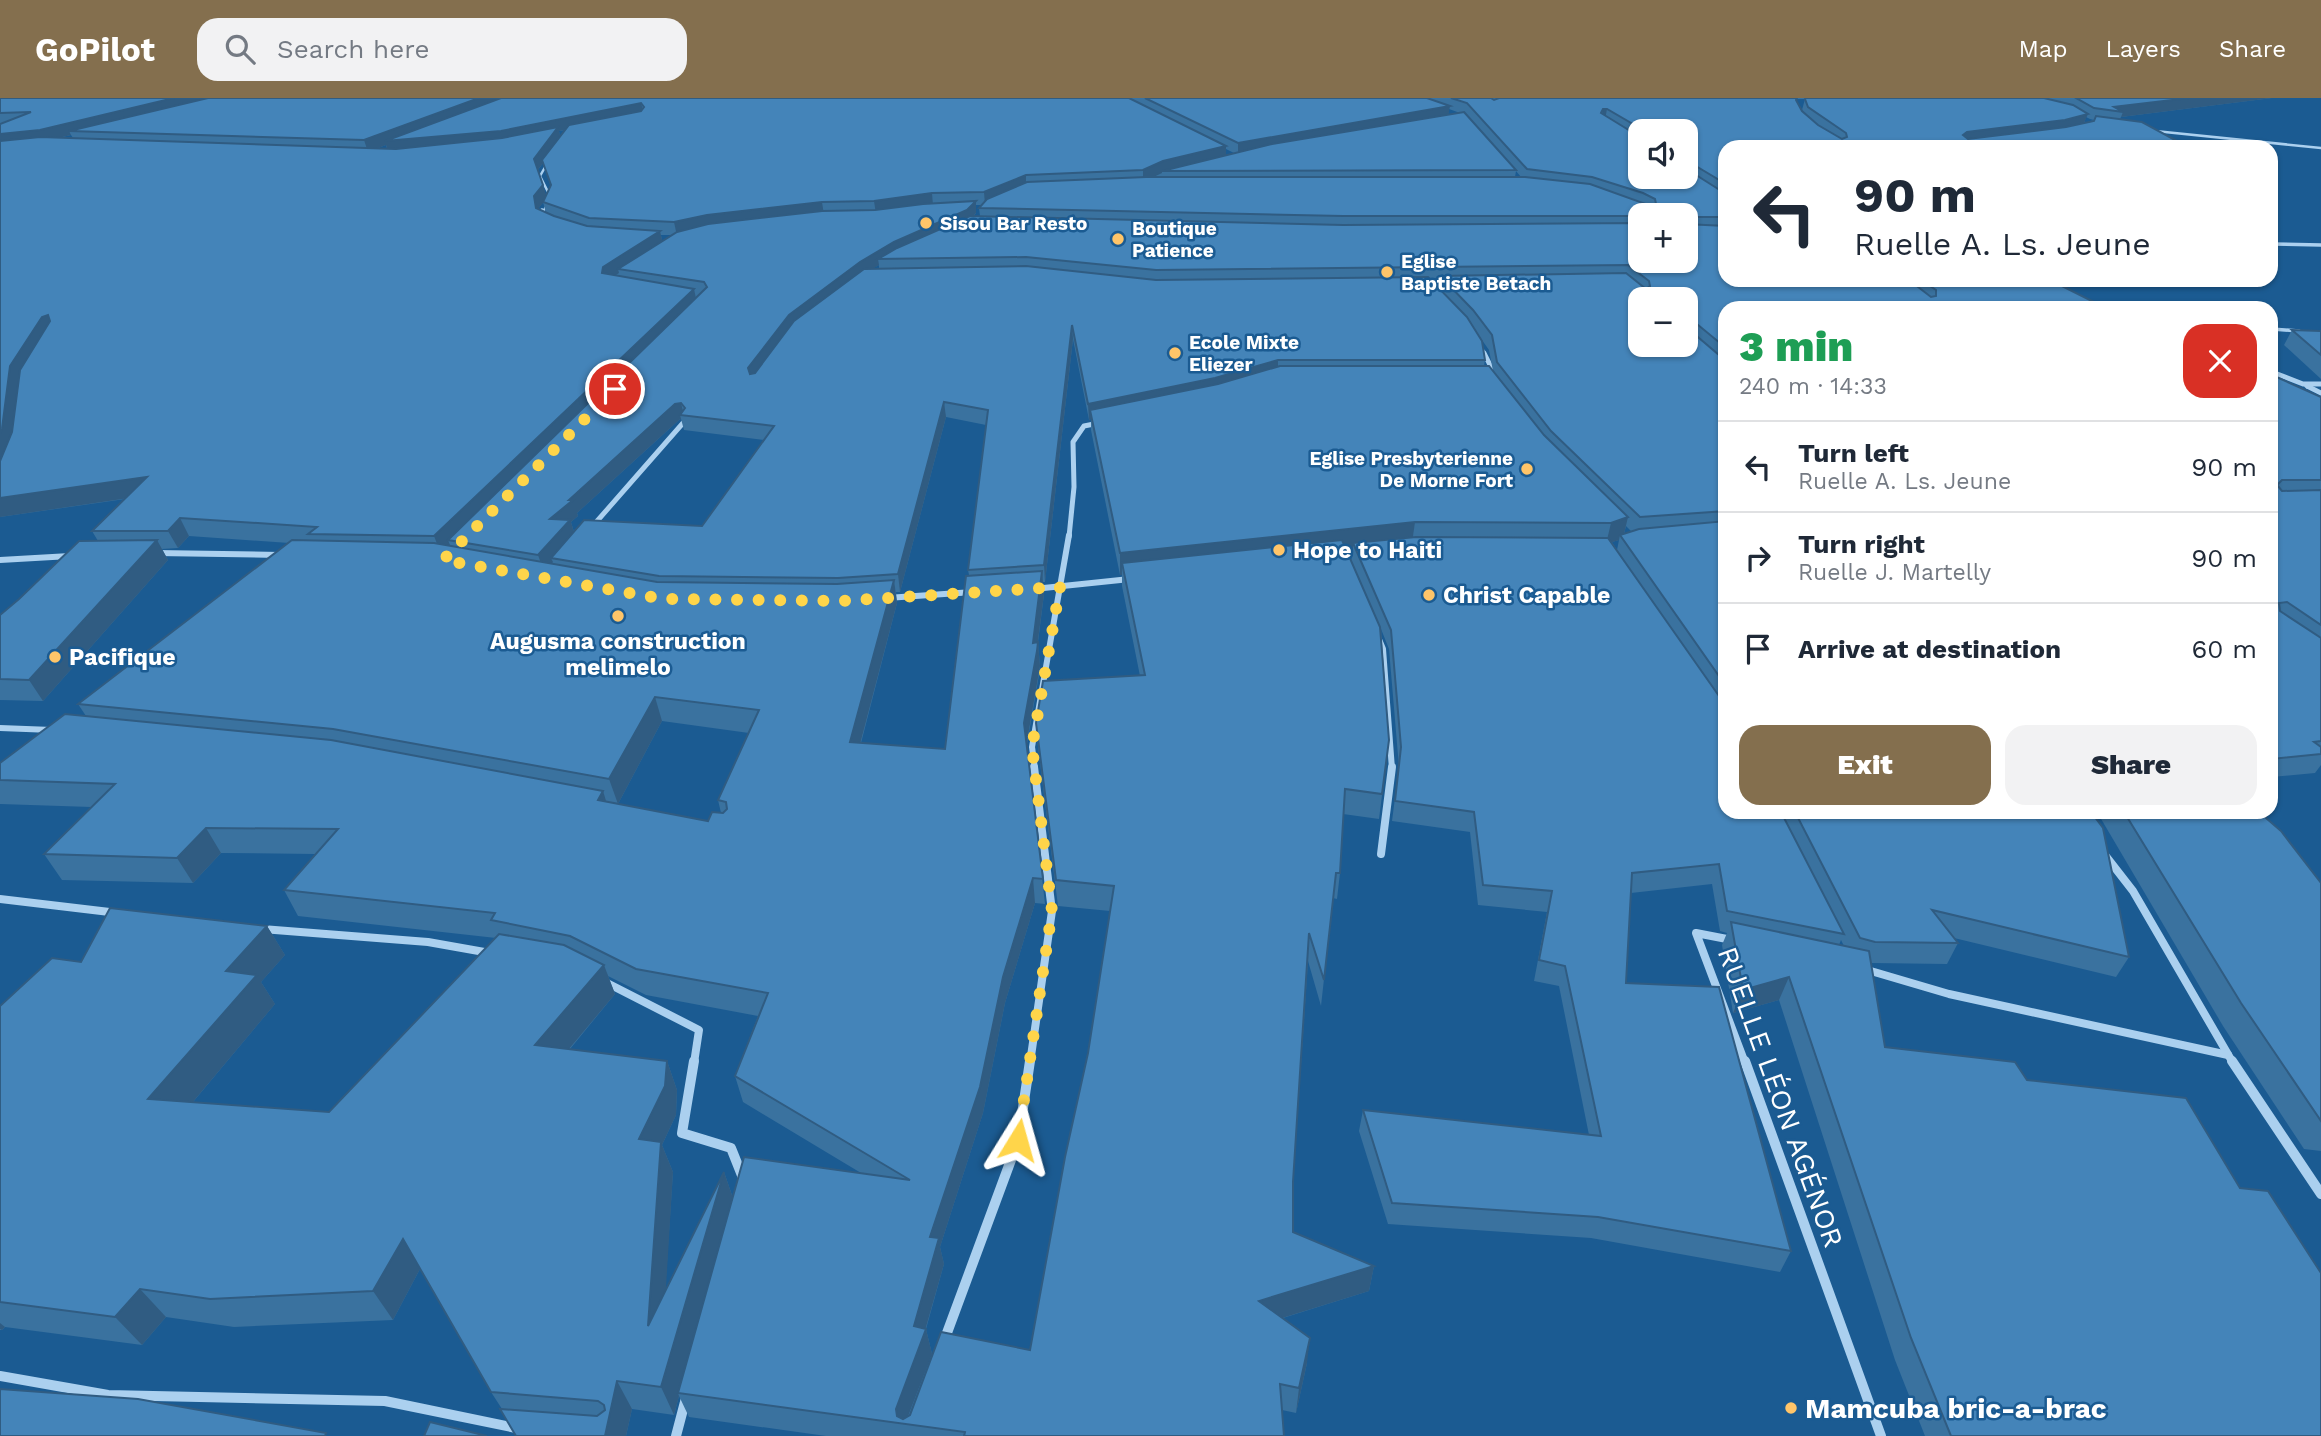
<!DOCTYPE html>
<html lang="en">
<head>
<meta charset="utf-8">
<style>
  body { margin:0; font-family:"Work Sans",sans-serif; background:#f2f2f3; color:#1f2937; height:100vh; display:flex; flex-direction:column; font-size:26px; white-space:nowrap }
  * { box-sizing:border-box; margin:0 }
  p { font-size:23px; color:#747a83 }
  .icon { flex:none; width:38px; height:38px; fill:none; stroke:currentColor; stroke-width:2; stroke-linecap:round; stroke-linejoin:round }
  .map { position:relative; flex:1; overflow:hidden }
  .details { position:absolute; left:1718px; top:203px; width:560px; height:518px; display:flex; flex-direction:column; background:#fff; border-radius:21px; box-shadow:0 2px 5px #0004 }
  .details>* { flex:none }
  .guide { position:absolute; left:1718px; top:42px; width:560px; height:147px; border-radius:21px; box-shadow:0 2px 5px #0004; background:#fff; color:#1f2937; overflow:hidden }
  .fabs { position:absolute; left:1628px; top:21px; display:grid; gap:14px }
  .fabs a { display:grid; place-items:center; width:70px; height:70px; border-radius:14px; background:#fff; box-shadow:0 2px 5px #0004; font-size:35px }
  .pin { position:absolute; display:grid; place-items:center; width:60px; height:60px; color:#fff; margin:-30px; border:4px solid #fff; border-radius:50%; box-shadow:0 2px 7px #0007 }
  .me { position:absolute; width:77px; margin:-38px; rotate:8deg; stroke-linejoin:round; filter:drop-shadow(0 0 5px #0008) }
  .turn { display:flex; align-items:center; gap:24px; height:147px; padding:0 21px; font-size:32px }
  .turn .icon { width:91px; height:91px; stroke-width:2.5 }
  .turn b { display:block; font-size:49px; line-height:60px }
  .round { display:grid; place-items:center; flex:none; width:74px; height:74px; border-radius:21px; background:#f2f2f3 }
  .headline { display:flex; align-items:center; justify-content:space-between; height:119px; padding:0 21px }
  h1 { font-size:42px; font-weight:800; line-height:52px; color:#1e9e55 }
  .action { display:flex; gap:14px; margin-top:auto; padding:14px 21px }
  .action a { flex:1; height:80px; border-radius:21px; background:#846f4e; color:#fff; font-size:28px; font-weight:800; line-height:80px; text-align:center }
  .action a+a { background:#f2f2f3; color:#1f2937 }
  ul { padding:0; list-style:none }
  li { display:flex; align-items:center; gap:21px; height:91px; padding:0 21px; border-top:2px solid #e0e1e3 }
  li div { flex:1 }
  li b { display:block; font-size:26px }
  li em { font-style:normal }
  header { display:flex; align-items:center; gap:42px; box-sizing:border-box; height:98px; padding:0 35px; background:#846f4e; color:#fff }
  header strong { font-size:33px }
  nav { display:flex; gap:38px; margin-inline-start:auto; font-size:24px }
  .search { width:490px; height:63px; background:#f2f2f3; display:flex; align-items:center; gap:18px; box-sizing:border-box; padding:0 24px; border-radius:21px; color:#747a83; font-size:26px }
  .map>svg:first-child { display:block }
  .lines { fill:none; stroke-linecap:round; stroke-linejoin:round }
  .street-far5 { stroke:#abd0ef; stroke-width:2.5 }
  .street-far4 { stroke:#abd0ef; stroke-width:3.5 }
  .street-far3 { stroke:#abd0ef; stroke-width:5 }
  .street-far2 { stroke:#abd0ef; stroke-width:6 }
  .street-far1 { stroke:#abd0ef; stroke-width:8 }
  .street { stroke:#abd0ef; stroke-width:10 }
  .wall { fill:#3a729f; fill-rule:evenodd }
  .shaded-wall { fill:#305c82 }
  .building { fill:#4484b9; stroke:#305c82; stroke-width:2; fill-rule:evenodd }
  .route { stroke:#ffd54a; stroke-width:12; stroke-dasharray:0 21.6 }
  .poi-dot { fill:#ffc569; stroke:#1b5b92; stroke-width:2.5 }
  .labels { text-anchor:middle; stroke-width:5; stroke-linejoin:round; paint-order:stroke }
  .far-poi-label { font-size:19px; font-weight:bold; fill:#fff; stroke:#1b5b92; text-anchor:start }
  .poi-label { font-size:23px; font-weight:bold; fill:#fff; stroke:#1b5b92; text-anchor:start }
  .near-street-label { font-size:28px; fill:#fff; stroke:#1b5b92 }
  .near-poi-label { font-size:28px; font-weight:bold; fill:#fff; stroke:#1b5b92; text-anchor:start }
</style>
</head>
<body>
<header>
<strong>GoPilot</strong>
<div class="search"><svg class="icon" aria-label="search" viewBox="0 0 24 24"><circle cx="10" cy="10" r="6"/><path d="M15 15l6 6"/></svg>Search here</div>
<nav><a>Map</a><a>Layers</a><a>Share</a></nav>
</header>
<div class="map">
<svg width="2321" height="1338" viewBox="0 0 2321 1338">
  <rect width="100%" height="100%" fill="#1b5b92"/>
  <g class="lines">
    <g class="street-far5">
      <polyline points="2155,33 2321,50"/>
      <polyline points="543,114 551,100 540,78 548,64"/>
    </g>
    <g class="street-far4">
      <polyline points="542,112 545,121"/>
      <polyline points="2272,146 2321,147"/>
      <polyline points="2272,231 2299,233"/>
      <polyline points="1481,249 1485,257"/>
    </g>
    <g class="street-far3">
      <polyline points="1484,255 1491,269 1490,277"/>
      <polyline points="2272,274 2303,286 2321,286"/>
      <polyline points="2307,288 2321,295"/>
      <polyline points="591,430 683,325"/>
      <polyline points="1069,439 1074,389 1073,344 1084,328 1099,325"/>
    </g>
    <g class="street-far2">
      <polyline points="156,455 280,457"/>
      <polyline points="0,462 70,458"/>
      <polyline points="1034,491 1130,481"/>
      <polyline points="887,500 973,494"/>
      <polyline points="1378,539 1383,551 1392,671"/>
      <polyline points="0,630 52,632"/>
      <polyline points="1035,671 1032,649 1069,437"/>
    </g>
    <g class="street-far1">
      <polyline points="1381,756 1392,669"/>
      <polyline points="2105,757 2133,793 2233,965"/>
      <polyline points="0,801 118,815"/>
      <polyline points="262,831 428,844 490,855"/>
      <polyline points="1732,842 1696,835 1745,965"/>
      <polyline points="1864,871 1949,896 2228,957"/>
      <polyline points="605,884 699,932 694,965"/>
      <polyline points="1030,965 1052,813 1034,669"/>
    </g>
    <g class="street">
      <polyline points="694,963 682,1035 731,1050 743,1080"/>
      <polyline points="1745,963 1881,1338"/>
      <polyline points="2232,963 2321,1096"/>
      <polyline points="944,1243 1018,1043 1030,963"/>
      <polyline points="0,1278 108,1297 385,1303 521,1331"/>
      <polyline points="676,1338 686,1300"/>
    </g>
  </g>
  <g class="wall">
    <path d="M0,0l1131,2 -1,-2h1142l-151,19 -1,2 22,3 -416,25v133h324l56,28h-380v504h365l38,145 -13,20 -162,-39 4,5 -11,21 -76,-1 14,84 142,33 294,356h-396l-30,-76 -116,-360 -46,13 -11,-68 5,-12 -7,-2 -8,-47 -81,9 -5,90 165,268 -11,21 -189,-34 -203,-14 -29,-93 4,-21 226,25 -30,-149 -25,-5 13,-69 -69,-7 -8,-73 -78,-11 7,-54 -10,-118 -8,-20 8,111 -10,79 -36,-5 -3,59 -3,26 -4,-1 -12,108 -13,-45 -15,221v50l81,34 -5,25 -86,27 24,45 -11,50 -14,-3 2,26h-458l-137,-19 -10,-21 -5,19 -42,-6 -6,27h-110l-14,-27 -11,-17 -71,-123 -27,51 -159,7 -68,-10 -24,28 -137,-18 -3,3h-2v-324l81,-44 186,-36 18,29 -24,27 14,22 -82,98 136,10 167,-174 -198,-22 -14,-26 32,-36 -95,-1 -28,30 -131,-3 -18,-26 47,-47 -91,-3v-41l86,-47 -8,-12 211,-161 -100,-7 -11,12 -16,1 6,11 -125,141 -43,-1v-85l98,-74 -6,-10 33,-32 -125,18zM1797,1h8l-3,11 -6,-10zM1449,11l11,4 -12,2zM2086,19l4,2 4,1 -10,3zM566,32l-6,7 -1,-6zM1640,33h45l-45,46zM71,37l2,3h-14zM386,47l1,4 -9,-1zM1226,51l8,4 -8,2zM543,65l8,24 -5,9 -8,-26zM1516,73l5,6h-6zM544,103l-1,1 3,11 -8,-4zM976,107h6l-3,3 1,8h-6l2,-3zM1640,117h45l-45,46zM661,137h10l-9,6zM879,167v4h-8zM1432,183h7v7zM1477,235l12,17 4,21 -9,-5 1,-6zM1073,241l16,81 2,-1v11l29,145h2v11l18,90 -104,47 2,24 20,159 52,5 -22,142 -58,297 -121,66 23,-62 -6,-25 18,-65 -4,-17 43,-134 22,-110 30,-100 10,1 -18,-160 12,-69 1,-9 -2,-24 6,-48 -1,-12h2zM946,319l40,8 -18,145 1,5 -24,174 -84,-6 36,-140 -1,-11h4zM681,321l3,11 80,10 -62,86 -128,6 -3,-10 7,-6 -1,-3 102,-93zM1626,428l5,5 -7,3zM1619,442l-2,10 -5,-8zM1346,452h7l-2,11zM662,623l87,12 -31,67 3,13 -13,8 -90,-17zM1841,842l3,6 -5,-1zM608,878l38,19 112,21 -23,60 8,26 118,71 -128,25 -9,-26 -59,120 8,-120 -11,-27 14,-30 1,-25 -10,-29 -97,-12 45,-55z"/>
    <polygon points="2292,232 2321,233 2321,281 2284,247"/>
    <polygon points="2272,277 2321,299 2321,667 2315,675 2272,679"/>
    <polygon points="2097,714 2259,714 2321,785 2321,1053 2304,1051 2223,928"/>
  </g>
  <g class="shaded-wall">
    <polygon points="174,0 224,0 69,33 71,37 45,43 0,48 0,36"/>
    <polygon points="479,0 511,0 641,5 644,16 559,33 561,41 537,73 534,61 389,55 386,47 368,54 364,42"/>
    <polygon points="2189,0 2272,0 2121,19 2123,14 2114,9"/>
    <polygon points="1450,8 1448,19 1238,57 1238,45"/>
    <polygon points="1603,11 1607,11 1605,22 1601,22"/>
    <polygon points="2088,16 2083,27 1963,45 1963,37 1967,34"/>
    <polygon points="1226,48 1226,60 1162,73 1162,75 1143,84 1143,72 1163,63"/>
    <polygon points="1685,64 1689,64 1685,76"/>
    <polygon points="1026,77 1026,89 985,107 984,94"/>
    <polygon points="543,87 547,100 538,111 536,110 534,98"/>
    <polygon points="932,95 933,108 876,116 874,103"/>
    <polygon points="976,103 976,115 968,124 878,161 879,167 862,177 751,284 748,270 789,217 860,164 894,144"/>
    <polygon points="822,104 824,117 677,138 674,124 707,117"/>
    <polygon points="660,133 663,146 618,171 619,175 607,183 602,175 603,169"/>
    <polygon points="694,191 697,205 448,442 450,447 441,456 434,438"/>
    <polygon points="48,217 56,232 0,378 0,336 10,268 42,219"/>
    <polygon points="1072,227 1073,241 1045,484 1044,467"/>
    <polygon points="1278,262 1278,277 1090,312 1091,321 1089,322 1088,306"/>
    <polygon points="944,304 946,319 900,494 898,476"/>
    <polygon points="681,305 684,317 680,317 681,321 679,322 577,415 578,418 571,424 575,438 551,460 553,464 544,474 538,457 550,421 569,402 675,306"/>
    <polygon points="147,379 156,396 0,419 0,400"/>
    <polygon points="1628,419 1623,440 1620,437 1619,442 1606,446 1611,425"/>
    <polygon points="180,420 189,438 178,450 168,433"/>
    <polygon points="1415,424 1412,445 1353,445 1353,452 1124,476 1122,465 1122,477 1120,477 1120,455"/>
    <polygon points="157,442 168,462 43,603 29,582"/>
    <polygon points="1042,473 1044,496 1035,565 1038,544 1040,568 1026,649 1024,625 1033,545"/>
    <polygon points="894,482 897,505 854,669 850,644"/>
    <polygon points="655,599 662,623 618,706 609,681"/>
    <polygon points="603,693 611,719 598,702"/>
    <polygon points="206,730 221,755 193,785 177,760"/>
    <polygon points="1033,780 1035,805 1005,905 983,1015 940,1149 944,1166 924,1236 926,1231 932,1256 905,1326 898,1325 896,1311 914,1228 930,1139 1003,879"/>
    <polygon points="267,828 285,857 261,884 275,906 171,1030 148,1001 226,873"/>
    <polygon points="604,867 615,896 548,976 535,947"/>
    <polygon points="1789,879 1779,902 1733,915 1743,892"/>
    <polygon points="667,963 677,992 676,1017 662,1047 673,1074 662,1256 648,1228 639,1041"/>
    <polygon points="724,1074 734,1103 678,1295 679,1298 674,1317 661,1289"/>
    <polygon points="403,1141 421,1169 393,1222 373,1193"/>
    <polygon points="1374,1168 1369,1193 1256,1228 1259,1203"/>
    <polygon points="140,1191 166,1219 142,1247 115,1219"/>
    <polygon points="0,1225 5,1229 2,1232 0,1231"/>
    <polygon points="1310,1240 1307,1265 1296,1315 1299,1290"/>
    <polygon points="617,1283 632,1311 626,1338 605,1338"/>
  </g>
  <g class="building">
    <polygon points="0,0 174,0 40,32 0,36 0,26 31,14 0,15"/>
    <polygon points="208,0 479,0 364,42 69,33"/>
    <polygon points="501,0 1129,0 1226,48 1163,63 1143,72 1026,77 984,94 932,95 874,103 822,104 707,117 674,124 589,120 543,104 551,87 542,62 569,27 641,13 644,9 641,5 501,33 385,43"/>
    <polygon points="1145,0 1427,0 1450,8 1238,45"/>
    <polygon points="1451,0 1491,0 1494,2 1499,0 1797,0 1796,2 1802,13 1818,27 1842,41 1847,39 1846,35 1808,9 1805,1 1806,0 2044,0 2073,7 2088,16 2065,22 1967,34 1963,37 1968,41 2066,29 2094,23 2096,18 2142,24 2188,49 1726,49 1726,86 1689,64 1685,64 1685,33 1645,33 1607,11 1603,11 1601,15 1640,39 1640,79 1685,79 1685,70 1726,96 1726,119 1688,119 1685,121 1685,117 1640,117 1640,118 1343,118 979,110 987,101 1027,84 1146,79 1525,79 1590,86 1651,108 1656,106 1655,101 1643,95 1592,79 1527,71 1467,5"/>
    <polygon points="2076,0 2189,0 2114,9 2123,14 2094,10"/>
    <polygon points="1464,14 1516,72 1162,73 1272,46"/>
    <polygon points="558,29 534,61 543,87 534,98 536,110 554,118 587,128 660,133 603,169 602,175 694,191 434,438 308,436 317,429 180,420 168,433 92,433 147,379 0,400 0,363 12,334 20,272 50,223 48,217 42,219 10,268 2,331 0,336 0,43 40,39 396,51 502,40"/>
    <polygon points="976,103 967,112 894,144 860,164 789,217 748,270 750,276 755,275 794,223 864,171 1026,168 1156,182 1428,179 1467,219 1482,243 1485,262 1278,262 1215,280 1088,306 1072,227 1044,467 968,472 988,312 944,304 898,476 838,480 659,478 551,460 584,422 702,428 774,328 680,317 685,310 681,305 675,306 569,402 573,402 550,421 570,422 538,457 448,442 707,189 704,184 618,171 677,134 708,126 822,113 875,112 923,106"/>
    <path d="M970,118l373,9 297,-2v38h45v-37l41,2v54h183l22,17 5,-1v-6l-15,-10h129l56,28h-380v40l-34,-28h-6l-1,6 41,35v150l-86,6 -89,-86 -54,-69 -5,-27 -19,-25 -33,-34 186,-3 20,16 4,-3 -1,-5 -21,-16 -472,5 -130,-13 -148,2 19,-11zM1640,201h45v46h-45z"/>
    <polygon points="2292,232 2321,233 2321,257"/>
    <polygon points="1280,268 1489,268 1544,337 1628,419 1611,425 1415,424 1120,455 1090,312 1218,286"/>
    <polygon points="2272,277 2321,299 2321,382 2282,382 2277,387 2282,393 2321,392 2321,527 2287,504 2279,505 2280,513 2321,540 2321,643 2314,644 2321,649 2321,656 2272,661"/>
    <polygon points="1726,423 1726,588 1620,437 1639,431"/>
    <polygon points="1416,439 1608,440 1726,608 1726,714 1781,714 1844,836 1727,813 1719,766 1632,775 1626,885 1719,889 1791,1153 1598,1119 1392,1105 1363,1012 1601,1038 1565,868 1539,862 1552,793 1483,787 1474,714 1395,703 1401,649 1391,532 1353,445"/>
    <polygon points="157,442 29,582 0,581 0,517 19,501 79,443"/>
    <polygon points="292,442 434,445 657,484 837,486 894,482 850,644 945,651 966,478 1042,473 1033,545 1038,544 1037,553 1024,625 1043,781 1033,780 1003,879 980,989 930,1139 939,1140 914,1228 926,1231 896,1311 897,1318 903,1321 910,1317 941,1234 1030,1252 1065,1059 1088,955 1114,788 1056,782 1036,625 1043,583 1145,577 1122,465 1342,442 1380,529 1389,642 1382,696 1345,691 1340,775 1336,775 1324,882 1309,835 1293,1084 1293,1134 1374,1168 1259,1203 1310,1240 1299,1290 1280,1286 1284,1338 964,1338 965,1334 678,1295 744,1059 910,1082 735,978 768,895 636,871 570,838 491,822 495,815 284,792 338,731 206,730 177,760 44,756 115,686 0,682 0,665 65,616 331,642 603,693 598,702 708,723 712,714 723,715 727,711 726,704 718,702 759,612 655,599 609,681 333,631 78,606"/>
    <polygon points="1795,714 2091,714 2103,730 2129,859 1932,812 1958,845 1875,844 1860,840"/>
    <polygon points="2124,714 2259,714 2281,733 2321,785 2321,1023 2241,905"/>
    <polygon points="110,810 267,828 226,873 257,877 148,1001 329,1014 499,836 564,847 604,867 535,947 667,963 665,988 639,1041 661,1044 648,1228 724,1074 661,1289 617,1283 605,1338 516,1338 500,1311 597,1318 605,1312 604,1307 598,1303 491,1294 403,1141 373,1193 210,1201 140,1191 115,1219 0,1204 0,908 52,860 81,864"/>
    <polygon points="1731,824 1869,853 1885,949 2015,964 2027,982 2186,1000 2240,1090 2268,1093 2321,1175 2321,1338 1951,1338 1911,1240 1789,879 1743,892"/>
    <polygon points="0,1291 138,1301 326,1335 325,1338 0,1338"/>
    <polygon points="430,1324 487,1338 424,1338"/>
  </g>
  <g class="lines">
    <polyline class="route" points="615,291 443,462 663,501 841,503 1060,489 1032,649 1052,813 1018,1042"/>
  </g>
  <g class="poi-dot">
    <circle cx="926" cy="125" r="7"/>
    <circle cx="1118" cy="141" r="7"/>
    <circle cx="1387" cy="174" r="7"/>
    <circle cx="1175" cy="255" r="7"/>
    <circle cx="1527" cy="371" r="7"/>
    <circle cx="1279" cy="452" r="7"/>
    <circle cx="1429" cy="497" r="7"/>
    <circle cx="618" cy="518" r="7"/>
    <circle cx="55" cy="559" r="7"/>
    <circle cx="1791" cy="1310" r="7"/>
  </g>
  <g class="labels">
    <g class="far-poi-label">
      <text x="940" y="132">Sisou Bar Resto</text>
      <text x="1132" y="137">Boutique<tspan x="1132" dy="22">Patience</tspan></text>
      <text x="1401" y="170">Eglise<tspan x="1401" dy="22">Baptiste Betach</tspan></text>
      <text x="1189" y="251">Ecole Mixte<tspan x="1189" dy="22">Eliezer</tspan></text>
      <text x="1513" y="367" text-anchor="end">Eglise Presbyterienne<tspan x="1513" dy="22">De Morne Fort</tspan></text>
    </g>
    <g class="poi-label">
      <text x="1293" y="460">Hope to Haiti</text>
      <text x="1443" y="505">Christ Capable</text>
      <text x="618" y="551" text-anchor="middle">Augusma construction<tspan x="618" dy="26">melimelo</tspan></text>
      <text x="69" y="567">Pacifique</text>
    </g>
    <g class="near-street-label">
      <text transform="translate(1781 999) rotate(70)" y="10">RUELLE LÉON AGÉNOR</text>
    </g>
    <g class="near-poi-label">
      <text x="1805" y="1320">Mamcuba bric-a-brac</text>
    </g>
  </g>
</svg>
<div class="fabs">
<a><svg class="icon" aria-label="sound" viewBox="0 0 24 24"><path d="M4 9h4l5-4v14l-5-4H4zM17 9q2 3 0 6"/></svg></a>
<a>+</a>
<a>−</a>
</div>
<div class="pin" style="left:615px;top:291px;background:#d93025"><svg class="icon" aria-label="arrive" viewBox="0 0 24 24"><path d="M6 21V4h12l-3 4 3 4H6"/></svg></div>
<svg class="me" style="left:1018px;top:1042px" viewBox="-20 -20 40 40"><path d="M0-17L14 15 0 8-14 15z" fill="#ffd54a" stroke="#fff" stroke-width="4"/></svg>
<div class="guide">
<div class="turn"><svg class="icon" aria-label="left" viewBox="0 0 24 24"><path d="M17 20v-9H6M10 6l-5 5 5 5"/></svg><div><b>90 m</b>Ruelle A. Ls. Jeune</div></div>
</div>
<section class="details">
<div class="headline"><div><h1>3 min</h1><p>240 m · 14:33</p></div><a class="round" style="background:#d93025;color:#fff"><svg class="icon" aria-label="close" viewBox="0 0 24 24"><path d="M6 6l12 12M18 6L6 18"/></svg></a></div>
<ul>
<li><svg class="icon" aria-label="left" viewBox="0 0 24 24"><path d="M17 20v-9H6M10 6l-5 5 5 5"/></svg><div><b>Turn left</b><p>Ruelle A. Ls. Jeune</p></div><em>90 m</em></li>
<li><svg class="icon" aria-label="right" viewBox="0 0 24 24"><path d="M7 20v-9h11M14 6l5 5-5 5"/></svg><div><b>Turn right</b><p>Ruelle J. Martelly</p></div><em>90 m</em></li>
<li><svg class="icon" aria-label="arrive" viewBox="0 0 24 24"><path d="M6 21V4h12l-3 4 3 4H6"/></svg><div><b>Arrive at destination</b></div><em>60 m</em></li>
</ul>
<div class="action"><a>Exit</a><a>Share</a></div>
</section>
</div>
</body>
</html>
